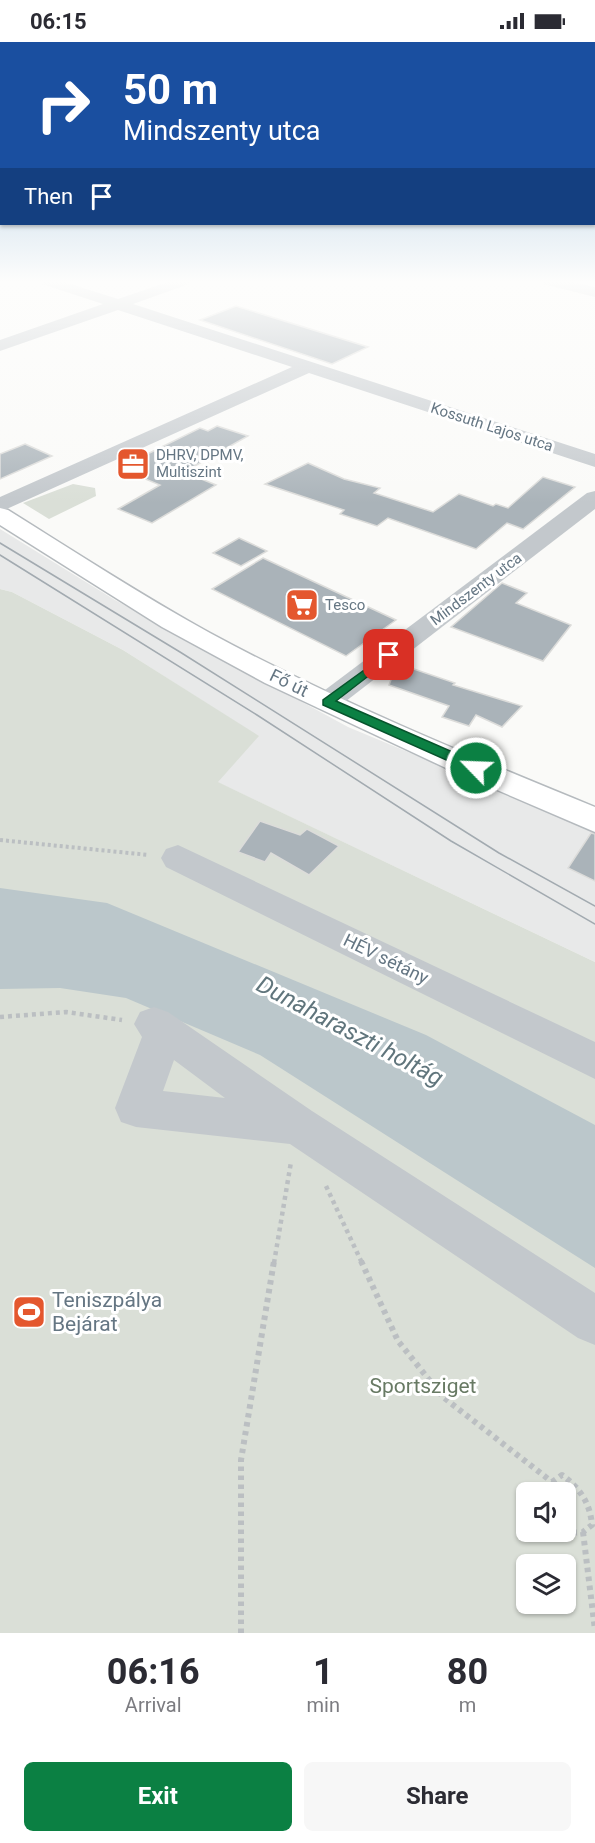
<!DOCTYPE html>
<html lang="en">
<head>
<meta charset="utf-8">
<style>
  body { margin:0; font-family:Roboto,sans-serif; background:#f7f7f7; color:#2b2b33; height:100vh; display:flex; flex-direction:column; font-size:22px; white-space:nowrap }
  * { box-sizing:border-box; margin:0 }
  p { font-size:20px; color:#7c7c81 }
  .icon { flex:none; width:33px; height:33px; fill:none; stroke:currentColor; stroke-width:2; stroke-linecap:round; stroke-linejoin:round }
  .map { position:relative; height:1591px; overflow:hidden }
  .sheet { display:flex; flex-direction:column; background:#fff; flex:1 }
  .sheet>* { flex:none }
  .hud { position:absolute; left:0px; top:0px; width:596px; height:183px; box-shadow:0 2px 4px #0004; background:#1a4fa0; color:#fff; overflow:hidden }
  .tools { position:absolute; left:516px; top:1440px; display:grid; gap:12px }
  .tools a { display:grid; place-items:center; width:60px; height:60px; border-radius:9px; background:#fff; box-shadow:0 2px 4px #0004; font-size:30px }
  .pin { position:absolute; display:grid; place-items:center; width:51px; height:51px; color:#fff; margin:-26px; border-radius:12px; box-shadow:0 3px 9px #0006 }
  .me { position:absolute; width:66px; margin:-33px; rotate:294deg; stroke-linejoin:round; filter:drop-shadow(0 0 4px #0008) }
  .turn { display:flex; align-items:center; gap:21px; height:126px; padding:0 24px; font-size:27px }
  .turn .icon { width:78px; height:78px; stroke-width:2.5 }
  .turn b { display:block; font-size:42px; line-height:51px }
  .then { display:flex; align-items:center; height:57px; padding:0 24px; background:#0003; gap:12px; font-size:22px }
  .eta { display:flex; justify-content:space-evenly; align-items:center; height:102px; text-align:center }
  .eta b { font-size:36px; font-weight:700; line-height:42px }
  .action { display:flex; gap:12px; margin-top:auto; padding:12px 24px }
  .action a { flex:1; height:69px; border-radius:9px; background:#0b8043; color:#fff; font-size:24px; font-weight:700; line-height:69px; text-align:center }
  .action a+a { background:#f7f7f7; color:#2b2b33 }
  .status { display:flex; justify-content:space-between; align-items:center; height:42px; padding:0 30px; background:#fff; direction:ltr }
  .status svg { height:16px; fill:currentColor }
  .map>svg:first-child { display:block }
  .built { fill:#e8e9e9 }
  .green { fill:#dadfd7; fill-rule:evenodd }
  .water { fill:#bbc7cb }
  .building { fill:#aab3b9; stroke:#dcdcda; stroke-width:1.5 }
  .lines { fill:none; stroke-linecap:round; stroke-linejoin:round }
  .major-casing { stroke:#b5babe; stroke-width:3 }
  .path-far2 { stroke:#bbbfc2; stroke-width:4; stroke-dasharray:3 3; stroke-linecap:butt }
  .path-far1 { stroke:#bbbfc2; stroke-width:4.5; stroke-dasharray:4 4; stroke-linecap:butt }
  .path { stroke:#bbbfc2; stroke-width:6; stroke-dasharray:4.5 4.5; stroke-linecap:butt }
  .minor { fill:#c3c8cc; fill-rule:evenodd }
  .major { fill:#fff; fill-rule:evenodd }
  .tram { stroke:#a2aab0; stroke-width:1.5 }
  .route { fill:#0b8043; stroke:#07532c; stroke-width:1.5 }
  .labels { text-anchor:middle; stroke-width:6; stroke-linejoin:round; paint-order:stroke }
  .far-street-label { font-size:15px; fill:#657683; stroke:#fff }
  .far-poi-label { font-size:15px; fill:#657683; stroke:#fff; text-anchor:start }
  .street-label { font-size:18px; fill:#657683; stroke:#fff }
  .near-poi-label { font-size:21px; fill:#657683; stroke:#fff; text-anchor:start }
  .near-park-label { font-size:21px; fill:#687a64; stroke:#fff }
  .near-water-label { font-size:24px; font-style:italic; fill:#60757c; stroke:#fff }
</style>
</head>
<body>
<div class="status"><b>06:15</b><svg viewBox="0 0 49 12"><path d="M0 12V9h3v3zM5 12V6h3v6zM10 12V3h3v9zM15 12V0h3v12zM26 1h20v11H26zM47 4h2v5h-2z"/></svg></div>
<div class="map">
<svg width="595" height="1591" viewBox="0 0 595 1591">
  <rect width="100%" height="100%" fill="#fafaf8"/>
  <polygon class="built" points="0,487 115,558 348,685 595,788 595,920 217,740 258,694 123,608 12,550 0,547"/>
  <g class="green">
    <polygon points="73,442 95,446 96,454 49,477 23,461"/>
    <path d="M0,547l12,3 111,58 136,86 -41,46 377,180v671h-595zM526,1450h40v40h-40zM526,1522h40v40h-40z"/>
  </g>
  <polygon class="water" points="0,846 107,861 426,993 595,1083 595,1226 260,1013 126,956 60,946 0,947"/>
  <g class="building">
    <polygon points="236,264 368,305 332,322 200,278"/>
    <polygon points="217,384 248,394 184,430 216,443 152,481 118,467 160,443 119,426 200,386 208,389"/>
    <polygon points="25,402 52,414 0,437 0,412"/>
    <polygon points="308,421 344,437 380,446 374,451 433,470 459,452 493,464 496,462 508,466 543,435 575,445 523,487 507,481 476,507 388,476 377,484 340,472 344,468 265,442"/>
    <polygon points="239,496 267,509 241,524 213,511"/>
    <polygon points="263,516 396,578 346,614 212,547"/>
    <polygon points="502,541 527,551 516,561 571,583 543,619 451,585"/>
    <polygon points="405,624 455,641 453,643 522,664 502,685 476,673 469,684 442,675 449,664 389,643 396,625 402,627"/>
    <polygon points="260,779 300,793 307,787 339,804 309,833 271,811 265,820 238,810"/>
    <polygon points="591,791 595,792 595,839 568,826"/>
  </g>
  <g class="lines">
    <defs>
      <path id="major" d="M0,466l8,2c67,42 133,85 202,123 124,67 255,121 385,174v25l-149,-64 -181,-85 -103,-56 -162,-102z"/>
    </defs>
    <use href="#major" class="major-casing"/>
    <polyline class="path-far2" points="0,798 149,813"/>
    <g class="path-far1">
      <polyline points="0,975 66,970 122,978"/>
      <polyline points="326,1144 362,1221"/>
      <polyline points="274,1221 291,1120"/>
    </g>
    <g class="path">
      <polyline points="361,1219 398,1299 443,1355 552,1440"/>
      <path d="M552,1440l10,-7c18,13 28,28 30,50l-9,7 -13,1 -4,-4"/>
      <polyline points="552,1440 552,1450"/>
      <polyline points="583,1490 595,1588"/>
      <polyline points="241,1591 241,1418 274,1219"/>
    </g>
    <g class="minor">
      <polygon points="40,239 61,239 118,257 171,239 191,239 189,242 133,262 595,412 595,425 309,331 0,470 0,455 292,325 118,268 0,309 0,298 103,262 42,242"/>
      <polygon points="541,239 566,239 595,245 595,255 543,242"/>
      <polygon points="595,449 595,467 337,666 327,669 317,666 313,660 317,654 587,451"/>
      <polygon points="178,803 595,1000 595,1037 166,825 161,816 166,807"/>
      <path d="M154,965l14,5 144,99 283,182v52l-17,-7 -288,-194 -154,-17 -15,-5 -6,-14 27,-71 -8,-13 6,-12zM174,1018l51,38 -62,-7z"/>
    </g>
    <use href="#major" class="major"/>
    <g class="tram">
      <polyline points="0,501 180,610 499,811 595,864"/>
      <polyline points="0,513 257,673 451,799 595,882"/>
    </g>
  </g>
  <linearGradient id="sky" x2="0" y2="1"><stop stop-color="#96bcdc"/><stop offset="0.52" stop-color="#fdfdfc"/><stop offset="1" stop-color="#fdfdfc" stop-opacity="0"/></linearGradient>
  <rect width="595" height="461" fill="url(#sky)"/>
  <polygon class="route" points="389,610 395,613 393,615 336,659 480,722 480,729 471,729 323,663 323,658"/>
  <defs>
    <symbol id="office-square" viewBox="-11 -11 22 22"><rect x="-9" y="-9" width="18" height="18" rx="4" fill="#e4572e" stroke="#fff"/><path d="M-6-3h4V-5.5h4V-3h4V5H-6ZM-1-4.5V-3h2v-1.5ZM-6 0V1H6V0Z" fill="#fff"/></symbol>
    <symbol id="supermarket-square" viewBox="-11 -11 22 22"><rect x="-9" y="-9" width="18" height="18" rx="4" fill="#e4572e" stroke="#fff"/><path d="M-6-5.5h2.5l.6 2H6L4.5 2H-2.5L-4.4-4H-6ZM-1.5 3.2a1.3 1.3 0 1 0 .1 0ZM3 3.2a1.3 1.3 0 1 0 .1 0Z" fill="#fff"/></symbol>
    <symbol id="stadium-square" viewBox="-11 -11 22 22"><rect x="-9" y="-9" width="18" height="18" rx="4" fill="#e4572e" stroke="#fff"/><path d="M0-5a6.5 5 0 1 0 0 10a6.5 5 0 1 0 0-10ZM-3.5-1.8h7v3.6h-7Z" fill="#fff"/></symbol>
  </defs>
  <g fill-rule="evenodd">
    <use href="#office-square" x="114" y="403" width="38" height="38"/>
    <use href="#supermarket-square" x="283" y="544" width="38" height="38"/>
    <use href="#stadium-square" x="10" y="1251" width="38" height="38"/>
  </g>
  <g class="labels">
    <g class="far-street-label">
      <text transform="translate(492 385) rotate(18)" y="5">Kossuth Lajos utca</text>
      <text transform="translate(476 547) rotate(-37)" y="5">Mindszenty utca</text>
    </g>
    <g class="far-poi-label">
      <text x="156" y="418">DHRV, DPMV,<tspan x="156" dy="17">Multiszint</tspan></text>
      <text x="325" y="568">Tesco</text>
    </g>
    <g class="street-label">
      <text transform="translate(289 641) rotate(26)" y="6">Fő út</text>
      <text transform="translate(386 917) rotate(26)" y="6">HÉV sétány</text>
    </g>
    <g class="near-poi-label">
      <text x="52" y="1265">Teniszpálya<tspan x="52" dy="24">Bejárat</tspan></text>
    </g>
    <g class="near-park-label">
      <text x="423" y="1351">Sportsziget</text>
    </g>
    <g class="near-water-label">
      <text transform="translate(350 989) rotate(28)" y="8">Dunaharaszti holtág</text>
    </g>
  </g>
</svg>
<div class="tools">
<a><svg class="icon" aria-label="sound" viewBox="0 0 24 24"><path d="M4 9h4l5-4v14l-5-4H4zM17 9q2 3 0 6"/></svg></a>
<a><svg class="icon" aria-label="layers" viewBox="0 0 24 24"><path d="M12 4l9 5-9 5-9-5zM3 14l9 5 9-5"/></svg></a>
</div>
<div class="pin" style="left:389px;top:613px;background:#d93025"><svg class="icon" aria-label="arrive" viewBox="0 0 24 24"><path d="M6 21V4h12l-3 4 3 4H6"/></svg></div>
<svg class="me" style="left:476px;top:726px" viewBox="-20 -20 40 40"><circle r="17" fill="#0b8043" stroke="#fff" stroke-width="3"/><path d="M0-11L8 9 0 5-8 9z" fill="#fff"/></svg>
<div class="hud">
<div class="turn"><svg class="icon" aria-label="right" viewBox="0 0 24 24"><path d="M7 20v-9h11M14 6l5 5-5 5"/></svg><div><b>50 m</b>Mindszenty utca</div></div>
<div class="then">Then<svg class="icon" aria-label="arrive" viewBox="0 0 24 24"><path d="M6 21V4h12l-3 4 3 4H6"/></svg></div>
</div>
</div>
<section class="sheet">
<div class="eta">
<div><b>06:16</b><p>Arrival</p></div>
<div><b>1</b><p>min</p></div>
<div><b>80</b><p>m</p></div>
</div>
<div class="action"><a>Exit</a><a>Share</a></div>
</section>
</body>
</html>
